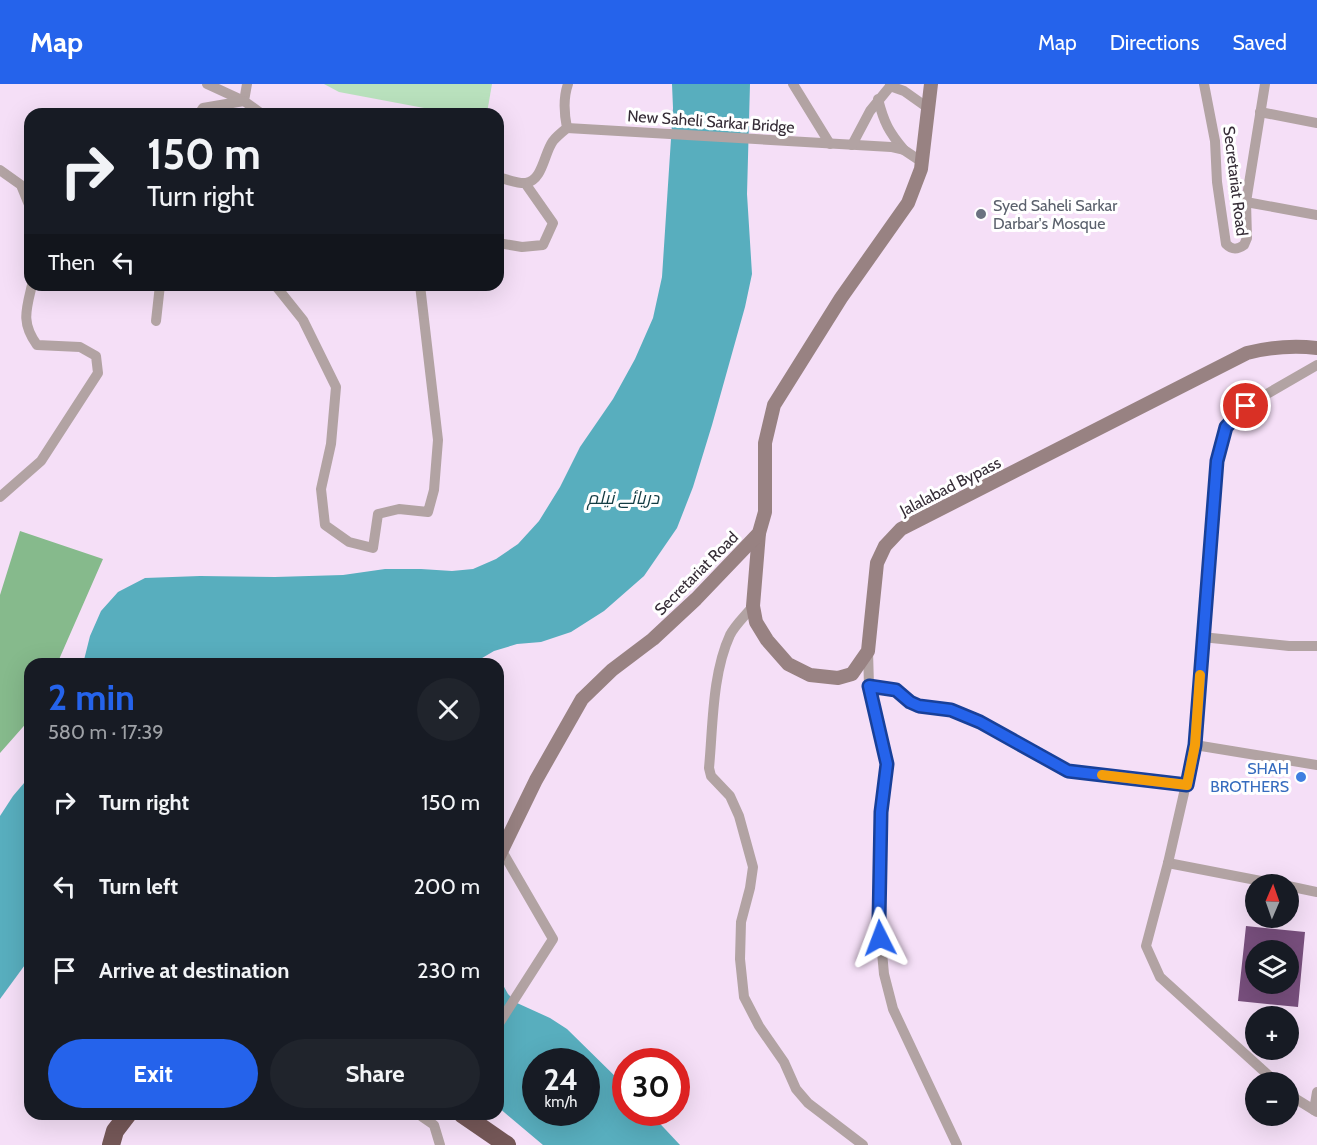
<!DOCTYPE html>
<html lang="en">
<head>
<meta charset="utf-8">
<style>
  body { margin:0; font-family:Cabin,Cairo,sans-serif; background:#20242c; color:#f1f3f6; height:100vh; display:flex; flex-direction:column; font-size:22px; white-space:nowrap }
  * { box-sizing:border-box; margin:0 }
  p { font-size:20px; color:#9ea1a6 }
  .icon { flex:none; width:33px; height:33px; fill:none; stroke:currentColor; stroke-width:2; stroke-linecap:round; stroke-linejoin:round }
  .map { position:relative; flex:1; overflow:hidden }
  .details { position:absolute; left:24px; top:574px; width:480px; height:462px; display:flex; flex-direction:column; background:#171b24; border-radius:18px; box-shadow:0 6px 24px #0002 }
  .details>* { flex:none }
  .banner { position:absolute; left:24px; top:24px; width:480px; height:183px; border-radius:18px; box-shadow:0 6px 24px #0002; background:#171b24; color:#f1f3f6; overflow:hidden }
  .needle { width:39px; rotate:2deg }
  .buttons { position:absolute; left:1245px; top:790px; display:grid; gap:12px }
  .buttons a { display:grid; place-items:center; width:54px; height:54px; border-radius:50%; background:#171b24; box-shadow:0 6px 24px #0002; font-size:30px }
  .speed { position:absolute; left:522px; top:964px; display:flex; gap:12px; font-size:30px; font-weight:700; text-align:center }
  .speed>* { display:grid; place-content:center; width:78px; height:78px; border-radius:50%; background:#171b24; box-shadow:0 6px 24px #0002; line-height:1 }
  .speed small { font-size:15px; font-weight:400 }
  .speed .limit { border:9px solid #d22; background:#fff; color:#111 }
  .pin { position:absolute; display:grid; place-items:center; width:51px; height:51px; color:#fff; margin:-26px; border:3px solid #fff; border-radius:50%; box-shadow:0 2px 6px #0007 }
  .me { position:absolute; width:66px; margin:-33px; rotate:357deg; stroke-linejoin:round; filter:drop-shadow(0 0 4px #0008) }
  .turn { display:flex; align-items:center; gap:21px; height:126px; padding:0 24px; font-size:27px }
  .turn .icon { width:78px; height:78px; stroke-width:2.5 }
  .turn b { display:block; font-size:42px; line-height:51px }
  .then { display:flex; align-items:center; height:57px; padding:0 24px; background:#0003; gap:12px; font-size:22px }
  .round { display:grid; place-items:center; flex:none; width:63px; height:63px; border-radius:32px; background:#20242c }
  .summary { display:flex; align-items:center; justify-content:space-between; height:102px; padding:0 24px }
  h1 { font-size:36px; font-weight:800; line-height:45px; color:#2563eb }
  .action { display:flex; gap:12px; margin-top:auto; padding:12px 24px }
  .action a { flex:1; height:69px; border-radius:36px; background:#2563eb; color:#fff; font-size:24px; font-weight:800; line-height:69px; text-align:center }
  .action a+a { background:#20242c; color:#f1f3f6 }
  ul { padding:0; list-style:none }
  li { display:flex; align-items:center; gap:18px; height:84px; padding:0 24px }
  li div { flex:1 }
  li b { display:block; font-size:22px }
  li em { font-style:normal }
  header { display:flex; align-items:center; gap:36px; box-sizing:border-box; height:84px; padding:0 30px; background:#2563eb; color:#fff }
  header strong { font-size:28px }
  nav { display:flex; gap:33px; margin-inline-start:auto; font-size:21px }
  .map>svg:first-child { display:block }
  .green { fill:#b9e1bd }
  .forest { fill:#86ba8c }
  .water { fill:#58aebe; fill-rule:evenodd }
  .building { fill:#784f7d; fill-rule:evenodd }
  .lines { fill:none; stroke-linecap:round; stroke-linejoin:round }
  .street { stroke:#b2a3a3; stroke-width:10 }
  .secondary { stroke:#988282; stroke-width:14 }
  .highway { stroke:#745757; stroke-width:18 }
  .route-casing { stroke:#184099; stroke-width:15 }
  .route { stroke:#2563eb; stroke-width:10 }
  .slow { stroke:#f59e0b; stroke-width:10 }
  .worship-dot { fill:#6b7280; stroke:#fff; stroke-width:2 }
  .shop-dot { fill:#3f7fe0; stroke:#fff; stroke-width:2 }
  .labels { text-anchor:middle; stroke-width:6; stroke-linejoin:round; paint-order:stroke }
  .street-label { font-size:16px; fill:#352c36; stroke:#fff }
  .worship-label { font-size:16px; fill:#5b616d; stroke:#fff; text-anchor:start }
  .shop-label { font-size:16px; fill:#366cbe; stroke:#fff; text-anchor:end }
  .water-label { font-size:18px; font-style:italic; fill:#133c43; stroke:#fff }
</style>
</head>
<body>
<header>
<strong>Map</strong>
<nav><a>Map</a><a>Directions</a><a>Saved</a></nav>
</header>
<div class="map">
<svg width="1317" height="1061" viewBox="0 0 1317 1061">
  <rect width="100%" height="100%" fill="#f5dff7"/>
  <polygon class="green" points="324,0 492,0 487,29 456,30 339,8"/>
  <polygon class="forest" points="20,447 103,475 57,580 30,580 30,635 0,669 0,511"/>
  <g class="water">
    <polygon points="672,0 750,0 747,110 752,190 745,223 712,341 693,403 677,444 644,492 604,527 571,548 541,558 517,560 494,567 472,580 83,580 90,552 101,527 118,508 145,494 200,492 275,493 343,491 385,485 421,485 452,487 473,485 496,475 518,460 539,437 560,403 580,363 613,315 635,275 653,234 662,193 673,24"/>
    <polygon points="30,692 30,874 0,915 0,732 13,712"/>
    <path d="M498,892l10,18 9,9 33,15 17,11 58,57 1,27h24l30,32h-137l-45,-38zM536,978h50v51h-50z"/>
  </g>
  <path class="building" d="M1246,842l59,6 -7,75 -60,-6zM1256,867h32v33h-32z"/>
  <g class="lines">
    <g class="street">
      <polyline points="207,0 244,17"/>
      <polyline points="247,0 244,17 262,30"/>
      <polyline points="793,0 830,60"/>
      <path d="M1204,0l11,57 2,41 9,62c6,6 11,6 18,1l3,-7 -1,-36 19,-118"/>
      <polyline points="890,2 904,7 928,24"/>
      <path d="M878,15c6,24 11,33 26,51"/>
      <polyline points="1260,28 1317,39"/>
      <polyline points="199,30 203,24 244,17"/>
      <polyline points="567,44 891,63 904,66 922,78"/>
      <polyline points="852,61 870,27 892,0"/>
      <polyline points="0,86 21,101 30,123"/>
      <path d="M498,93c8,2 20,7 28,6 17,-3 18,-30 27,-42 4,-5 9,-9 14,-13 -3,-15 -4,-30 1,-44"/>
      <polyline points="1246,118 1317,131"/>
      <polyline points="498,159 522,163 543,161 553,139 525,99"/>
      <polyline points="275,201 303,236 336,303 331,360 321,405 325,441 349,458 373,464 378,430 399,425 428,428 434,406 438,356 420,201"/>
      <polyline points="156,237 160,201"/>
      <path d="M0,413l41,-36 57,-88 -2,-17 -16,-9 -43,-2c-16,-22 -11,-35 -5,-60"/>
      <path d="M753,522c-7,9 -18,19 -23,29 -18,39 -17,91 -21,133l2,8 19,20 9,20 14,51 -3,21 -9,34 -1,37 4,38 15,29 25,36 12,27 12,14 55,42"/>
      <polyline points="1202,553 1289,562 1317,562"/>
      <polyline points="868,567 869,602 887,680 881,728 879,782 879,836 884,890 893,925 957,1061"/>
      <polyline points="869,602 895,606 910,618 919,622 951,626 980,638 1068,687 1187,701"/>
      <polyline points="1195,661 1317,681"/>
      <polyline points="1168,779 1282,801"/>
      <polyline points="1288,802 1317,808"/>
      <polyline points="498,941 553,855 502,767"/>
      <polyline points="1277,999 1160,893 1146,862 1168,779 1195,661 1217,377 1226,343 1246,322 1317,281"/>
      <polyline points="1288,1010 1317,1028"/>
      <polyline points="1314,1026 1317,1008"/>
      <polyline points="418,1030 434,1041 440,1061"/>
    </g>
    <g class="secondary">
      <path d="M759,449l-6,73 3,16 11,18 21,24 22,11 28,3 14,-4 16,-23 9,-88 8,-17 16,-17 346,-176c24,-6 45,-8 70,-5"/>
      <polyline points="498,774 536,696 582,615 612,586 653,555 696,515 759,449 765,428 765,359 774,321 841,214 908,119 921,85 931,0"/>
    </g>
    <g class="highway">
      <polyline points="462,1030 507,1061"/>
      <polyline points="111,1061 115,1047 128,1030"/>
    </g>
  </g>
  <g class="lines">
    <defs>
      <polyline id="route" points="880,854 879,836 881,728 887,680 869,602 896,606 910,618 919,622 951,626 980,638 1068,687 1187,701 1195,661 1217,377 1226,343 1246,322"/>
    </defs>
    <use href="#route" class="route-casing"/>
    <use href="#route" class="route"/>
    <polyline class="slow" points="1102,691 1187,701 1195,661 1200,591"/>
  </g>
  <circle class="worship-dot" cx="981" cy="130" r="6"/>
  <circle class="shop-dot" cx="1301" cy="693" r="6"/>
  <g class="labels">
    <g class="street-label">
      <text transform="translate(711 37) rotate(4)" y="6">New Saheli Sarkar Bridge</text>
      <text transform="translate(1236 97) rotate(83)" y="6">Secretariat Road</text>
      <text transform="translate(950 402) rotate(-27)" y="6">Jalalabad Bypass</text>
      <text transform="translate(696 489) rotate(-45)" y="6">Secretariat Road</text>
    </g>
    <g class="worship-label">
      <text x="993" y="127">Syed Saheli Sarkar<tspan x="993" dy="18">Darbar's Mosque</tspan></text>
    </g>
    <g class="shop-label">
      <text x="1289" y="690">SHAH<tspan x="1289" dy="18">BROTHERS</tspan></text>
    </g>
    <g class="water-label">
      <text x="623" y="420">دریائے نیلم</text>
    </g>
  </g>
</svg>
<div class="buttons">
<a><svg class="needle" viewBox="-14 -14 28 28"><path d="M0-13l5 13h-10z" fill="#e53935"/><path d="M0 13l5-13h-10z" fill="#9ea1a6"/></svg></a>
<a><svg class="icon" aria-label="layers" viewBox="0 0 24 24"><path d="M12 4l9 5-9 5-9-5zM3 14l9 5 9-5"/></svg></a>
<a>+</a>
<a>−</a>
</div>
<div class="speed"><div>24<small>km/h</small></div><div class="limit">30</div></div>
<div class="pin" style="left:1246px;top:322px;background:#d93025"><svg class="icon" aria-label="arrive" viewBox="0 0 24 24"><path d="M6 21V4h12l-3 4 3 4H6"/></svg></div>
<svg class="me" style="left:880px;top:854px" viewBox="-20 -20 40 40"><path d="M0-17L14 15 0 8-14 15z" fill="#2563eb" stroke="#fff" stroke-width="4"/></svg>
<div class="banner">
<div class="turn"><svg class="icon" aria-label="right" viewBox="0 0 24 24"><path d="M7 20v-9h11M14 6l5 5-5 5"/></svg><div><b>150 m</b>Turn right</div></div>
<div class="then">Then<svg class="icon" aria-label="left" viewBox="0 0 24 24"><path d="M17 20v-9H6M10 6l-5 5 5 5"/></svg></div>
</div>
<section class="details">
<div class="summary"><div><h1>2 min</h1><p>580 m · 17:39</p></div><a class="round"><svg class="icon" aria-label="close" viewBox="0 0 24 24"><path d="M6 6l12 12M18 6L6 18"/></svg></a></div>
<ul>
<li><svg class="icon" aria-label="right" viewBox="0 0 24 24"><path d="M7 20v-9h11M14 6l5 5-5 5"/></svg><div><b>Turn right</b></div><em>150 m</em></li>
<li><svg class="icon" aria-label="left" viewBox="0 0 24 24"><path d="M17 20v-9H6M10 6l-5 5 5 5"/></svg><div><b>Turn left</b></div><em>200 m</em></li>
<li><svg class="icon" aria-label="arrive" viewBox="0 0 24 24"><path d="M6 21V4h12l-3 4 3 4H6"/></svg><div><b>Arrive at destination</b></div><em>230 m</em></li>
</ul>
<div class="action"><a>Exit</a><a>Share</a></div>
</section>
</div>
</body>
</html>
